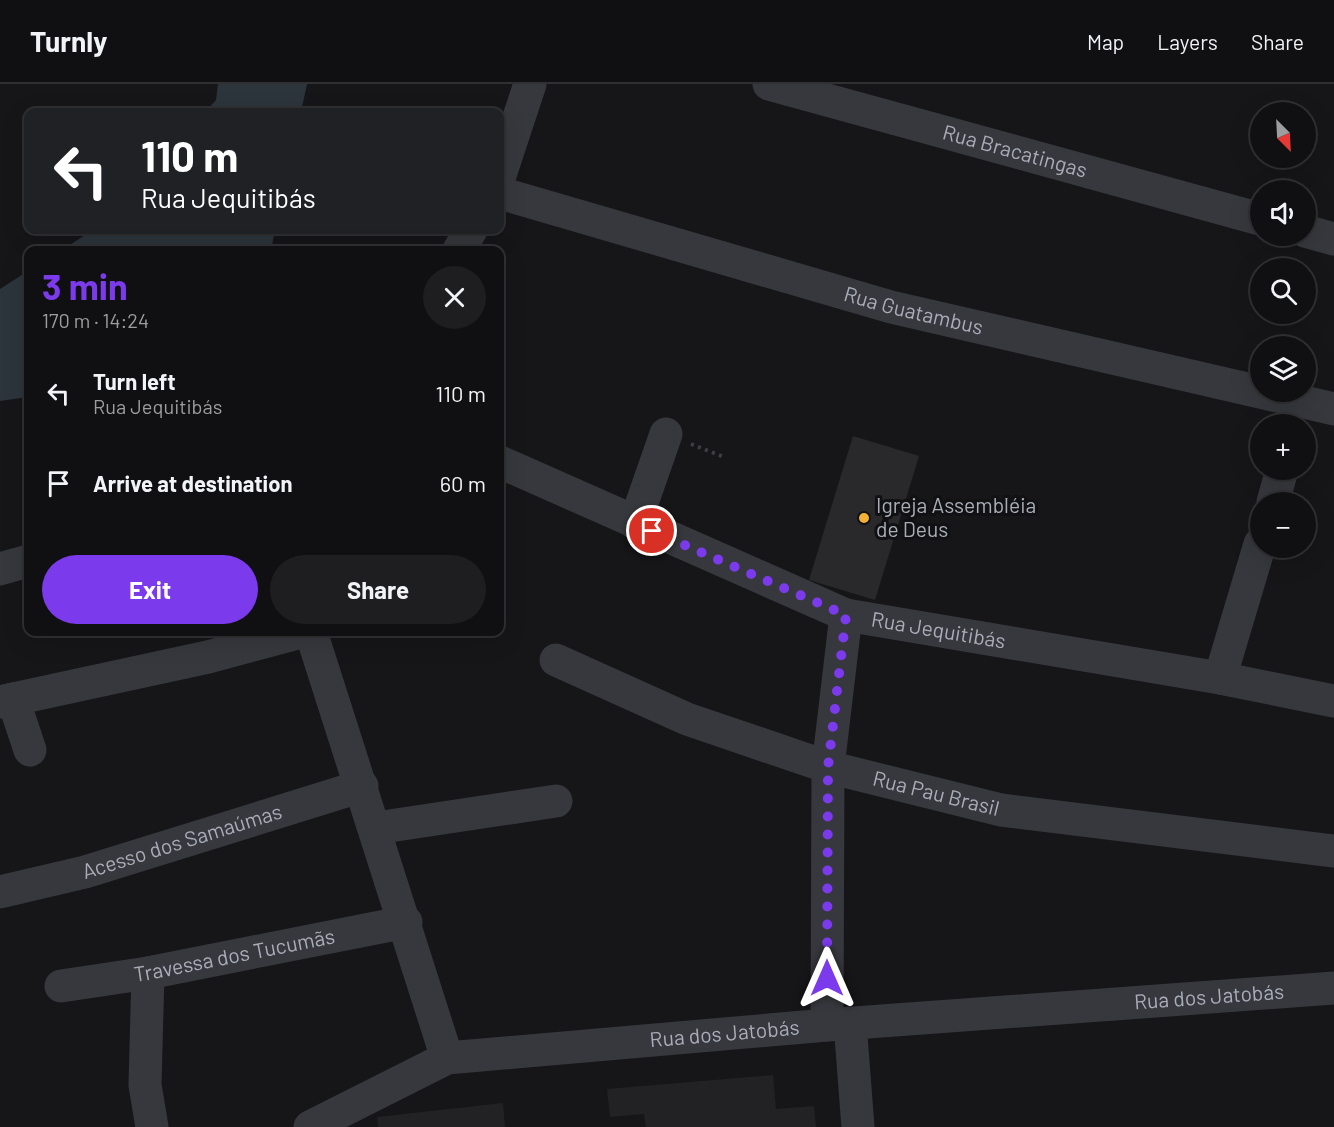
<!DOCTYPE html>
<html lang="en">
<head>
<meta charset="utf-8">
<style>
  body { margin:0; font-family:Barlow,sans-serif; background:#1e1e20; color:#f1f3f6; height:100vh; display:flex; flex-direction:column; font-size:22px; white-space:nowrap }
  * { box-sizing:border-box; margin:0 }
  p { font-size:20px; color:#9c9d9f }
  .icon { flex:none; width:33px; height:33px; fill:none; stroke:currentColor; stroke-width:2; stroke-linecap:round; stroke-linejoin:round }
  .map { position:relative; flex:1; overflow:hidden }
  .panel { position:absolute; left:24px; top:162px; width:480px; height:390px; display:flex; flex-direction:column; background:#101012; border-radius:12px; box-shadow:0 6px 24px #0002,0 0 0 2px #303032 }
  .panel>* { flex:none }
  .banner { position:absolute; left:24px; top:24px; width:480px; height:126px; border-radius:12px; box-shadow:0 6px 24px #0002,0 0 0 2px #303032; background:#202124; color:#fff; overflow:hidden }
  .needle { width:39px; rotate:156deg }
  .controls { position:absolute; left:1250px; top:18px; display:grid; gap:12px }
  .controls a { display:grid; place-items:center; width:66px; height:66px; border-radius:50%; background:#101012; box-shadow:0 6px 24px #0002,0 0 0 2px #303032; font-size:30px }
  .pin { position:absolute; display:grid; place-items:center; width:51px; height:51px; color:#fff; margin:-26px; border:3px solid #fff; border-radius:50%; box-shadow:0 2px 6px #0007 }
  .me { position:absolute; width:66px; margin:-33px; rotate:0deg; stroke-linejoin:round; filter:drop-shadow(0 0 4px #0008) }
  .turn { display:flex; align-items:center; gap:21px; height:126px; padding:0 18px; font-size:27px }
  .turn .icon { width:78px; height:78px; stroke-width:2.5 }
  .turn b { display:block; font-size:42px; line-height:51px }
  .round { display:grid; place-items:center; flex:none; width:63px; height:63px; border-radius:32px; background:#1e1e20 }
  .headline { display:flex; align-items:center; justify-content:space-between; height:102px; padding:0 18px }
  h1 { font-size:36px; font-weight:700; line-height:45px; color:#7c3aed }
  .button { display:flex; gap:12px; margin-top:auto; padding:12px 18px }
  .button a { flex:1; height:69px; border-radius:36px; background:#7c3aed; color:#fff; font-size:24px; font-weight:700; line-height:69px; text-align:center }
  .button a+a { background:#1e1e20; color:#f1f3f6 }
  ul { padding:0; list-style:none }
  li { display:flex; align-items:center; gap:18px; height:90px; padding:0 18px }
  li div { flex:1 }
  li b { display:block; font-size:22px }
  li em { font-style:normal }
  header { display:flex; align-items:center; gap:36px; box-sizing:border-box; height:84px; padding:0 30px; background:#101012; border-bottom:2px solid #303032 }
  header strong { font-size:28px }
  nav { display:flex; gap:33px; margin-inline-start:auto; font-size:21px }
  .map>svg:first-child { display:block }
  .built { fill:#222225 }
  .water { fill:#2c353c }
  .building { fill:#29292c }
  .lines { fill:none; stroke-linecap:round; stroke-linejoin:round }
  .path { stroke:#3d3f44; stroke-width:4; stroke-dasharray:3 4.5; stroke-linecap:butt }
  .minor { stroke:#37383d; stroke-width:33 }
  .route { stroke:#7c3aed; stroke-width:10; stroke-dasharray:0 18 }
  .poi-dot { fill:#f2b134; stroke:#111113; stroke-width:2 }
  .labels { text-anchor:middle; stroke-width:6; stroke-linejoin:round; paint-order:stroke }
  .street-label { font-size:21px; fill:#a8adb8; stroke:#111113 }
  .poi-label { font-size:21px; fill:#a8adb8; stroke:#111113; text-anchor:start }
</style>
</head>
<body>
<header>
<strong>Turnly</strong>
<nav><a>Map</a><a>Layers</a><a>Share</a></nav>
</header>
<div class="map">
<svg width="1334" height="1043" viewBox="0 0 1334 1043">
  <rect width="100%" height="100%" fill="#161618"/>
  <g class="built">
    <polygon points="773,991 776,1025 814,1022 816,1043 646,1043 644,1030 610,1033 607,1005"/>
    <polygon points="503,1019 505,1043 378,1043 377,1033"/>
  </g>
  <g class="water">
    <polygon points="218,0 307,0 301,28 205,28 216,16"/>
    <polygon points="93,146 275,146 271,166 62,166"/>
    <polygon points="28,187 28,313 0,317 0,205"/>
  </g>
  <polygon class="building" points="853,352 919,372 875,516 809,496"/>
  <g class="lines">
    <polyline class="path" points="691,360 724,373"/>
    <g class="minor">
      <path id="s1" d="M769,0l491,135"/>
      <polyline points="500,91 530,0"/>
      <path id="s2" d="M500,109l391,114 443,102"/>
      <polyline points="1305,147 1334,155"/>
      <polyline points="459,166 471,146"/>
      <path id="s3" d="M500,378l346,153 374,63 114,23"/>
      <polyline points="1273,418 1282,386"/>
      <polyline points="635,439 666,350"/>
      <polyline points="0,485 28,477"/>
      <polyline points="311,548 447,974"/>
      <path id="s4" d="M556,576l131,59 141,48 173,43 333,41"/>
      <polyline points="1220,594 1260,460"/>
      <polyline points="13,615 30,666"/>
      <polyline points="0,618 208,573 301,548"/>
      <polyline points="376,744 556,717"/>
      <path id="s5" d="M0,808l85,-20 277,-86"/>
      <polyline points="148,889 145,1001 152,1043"/>
      <path id="s6" d="M61,902l87,-13 258,-51"/>
      <polyline points="850,939 858,1043"/>
      <polyline points="827,941 828,683 846,531"/>
      <path id="s7" d="M310,1043l137,-69 380,-33 507,-37"/>
    </g>
  </g>
  <g class="lines">
    <polyline class="route" points="652,447 846,531 828,683 827,894"/>
  </g>
  <circle class="poi-dot" cx="864" cy="434" r="6"/>
  <g class="labels">
    <g class="street-label">
      <text dy="7" stroke="none"><textPath href="#s1" startOffset="255">Rua Bracatingas</textPath></text>
      <text dy="7" stroke="none"><textPath href="#s2" startOffset="430">Rua Guatambus</textPath></text>
      <text dy="7" stroke="none"><textPath href="#s3" startOffset="472">Rua Jequitibás</textPath></text>
      <text dy="7" stroke="none"><textPath href="#s4" startOffset="404">Rua Pau Brasil</textPath></text>
      <text dy="7" stroke="none"><textPath href="#s5" startOffset="189">Acesso dos Samaúmas</textPath></text>
      <text dy="7" stroke="none"><textPath href="#s6" startOffset="176">Travessa dos Tucumãs</textPath></text>
      <text dy="7" stroke="none"><textPath href="#s7" startOffset="918">Rua dos Jatobás</textPath></text>
      <text dy="7" stroke="none"><textPath href="#s7" startOffset="432">Rua dos Jatobás</textPath></text>
    </g>
    <g class="poi-label">
      <text x="876" y="429">Igreja Assembléia<tspan x="876" dy="24">de Deus</tspan></text>
    </g>
  </g>
</svg>
<div class="controls">
<a><svg class="needle" viewBox="-14 -14 28 28"><path d="M0-13l5 13h-10z" fill="#e53935"/><path d="M0 13l5-13h-10z" fill="#9c9d9f"/></svg></a>
<a><svg class="icon" aria-label="sound" viewBox="0 0 24 24"><path d="M4 9h4l5-4v14l-5-4H4zM17 9q2 3 0 6"/></svg></a>
<a><svg class="icon" aria-label="search" viewBox="0 0 24 24"><circle cx="10" cy="10" r="6"/><path d="M15 15l6 6"/></svg></a>
<a><svg class="icon" aria-label="layers" viewBox="0 0 24 24"><path d="M12 4l9 5-9 5-9-5zM3 14l9 5 9-5"/></svg></a>
<a>+</a>
<a>−</a>
</div>
<div class="pin" style="left:652px;top:447px;background:#d93025"><svg class="icon" aria-label="arrive" viewBox="0 0 24 24"><path d="M6 21V4h12l-3 4 3 4H6"/></svg></div>
<svg class="me" style="left:827px;top:894px" viewBox="-20 -20 40 40"><path d="M0-17L14 15 0 8-14 15z" fill="#7c3aed" stroke="#fff" stroke-width="4"/></svg>
<div class="banner">
<div class="turn"><svg class="icon" aria-label="left" viewBox="0 0 24 24"><path d="M17 20v-9H6M10 6l-5 5 5 5"/></svg><div><b>110 m</b>Rua Jequitibás</div></div>
</div>
<section class="panel">
<div class="headline"><div><h1>3 min</h1><p>170 m · 14:24</p></div><a class="round"><svg class="icon" aria-label="close" viewBox="0 0 24 24"><path d="M6 6l12 12M18 6L6 18"/></svg></a></div>
<ul>
<li><svg class="icon" aria-label="left" viewBox="0 0 24 24"><path d="M17 20v-9H6M10 6l-5 5 5 5"/></svg><div><b>Turn left</b><p>Rua Jequitibás</p></div><em>110 m</em></li>
<li><svg class="icon" aria-label="arrive" viewBox="0 0 24 24"><path d="M6 21V4h12l-3 4 3 4H6"/></svg><div><b>Arrive at destination</b></div><em>60 m</em></li>
</ul>
<div class="button"><a>Exit</a><a>Share</a></div>
</section>
</div>
</body>
</html>
